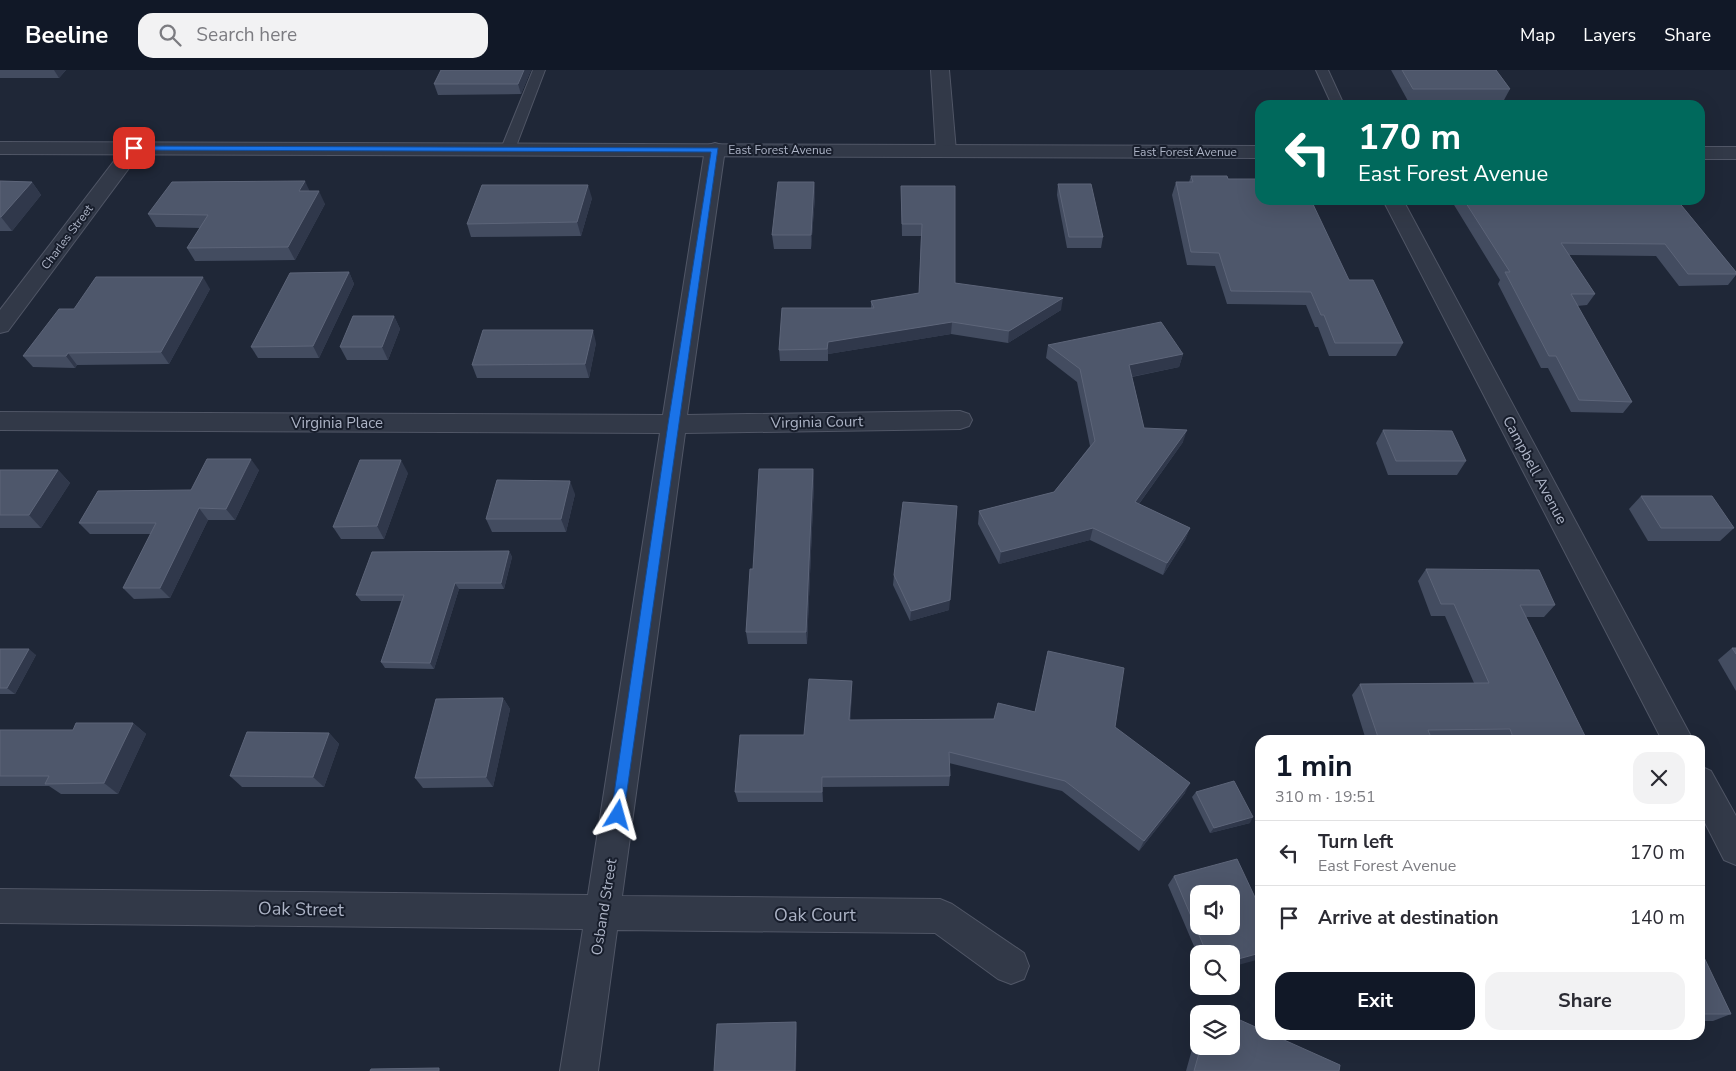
<!DOCTYPE html>
<html lang="en">
<head>
<meta charset="utf-8">
<style>
  body { margin:0; font-family:"Nunito Sans",sans-serif; background:#f2f2f3; color:#2b2b33; height:100vh; display:flex; flex-direction:column; font-size:19px; white-space:nowrap }
  * { box-sizing:border-box; margin:0 }
  p { font-size:16px; color:#7c7c81 }
  .icon { flex:none; width:28px; height:28px; fill:none; stroke:currentColor; stroke-width:2; stroke-linecap:round; stroke-linejoin:round }
  .map { position:relative; flex:1; overflow:hidden }
  .details { position:absolute; left:1255px; top:665px; width:450px; height:305px; display:flex; flex-direction:column; background:#fff; border-radius:15px; box-shadow:0 5px 20px #0002 }
  .details>* { flex:none }
  .hud { position:absolute; left:1255px; top:30px; width:450px; height:105px; border-radius:15px; box-shadow:0 5px 20px #0002; background:#00695c; color:#fff; overflow:hidden }
  .tools { position:absolute; left:1190px; top:815px; display:grid; gap:10px }
  .tools a { display:grid; place-items:center; width:50px; height:50px; border-radius:10px; background:#fff; box-shadow:0 5px 20px #0002; font-size:25px }
  .pin { position:absolute; display:grid; place-items:center; width:42px; height:42px; color:#fff; margin:-21px; border-radius:10px; box-shadow:0 2px 8px #0006 }
  .me { position:absolute; width:55px; margin:-28px; rotate:8deg; stroke-linejoin:round; filter:drop-shadow(0 0 4px #0008) }
  .turn { display:flex; align-items:center; gap:18px; height:105px; padding:0 20px; font-size:22px }
  .turn .icon { width:65px; height:65px; stroke-width:2.5 }
  .turn b { display:block; font-size:35px; line-height:42px }
  .round { display:grid; place-items:center; flex:none; width:52px; height:52px; border-radius:15px; background:#f2f2f3 }
  .overview { display:flex; align-items:center; justify-content:space-between; height:85px; padding:0 20px }
  h1 { font-size:30px; font-weight:700; line-height:38px; color:#111827 }
  .primary-button { display:flex; gap:10px; margin-top:auto; padding:10px 20px }
  .primary-button a { flex:1; height:58px; border-radius:15px; background:#111827; color:#fff; font-size:20px; font-weight:700; line-height:58px; text-align:center }
  .primary-button a+a { background:#f2f2f3; color:#2b2b33 }
  ul { padding:0; list-style:none }
  li { display:flex; align-items:center; gap:15px; height:65px; padding:0 20px; border-top:1px solid #e1e1e2 }
  li div { flex:1 }
  li b { display:block; font-size:19px }
  li em { font-style:normal }
  header { display:flex; align-items:center; gap:30px; box-sizing:border-box; height:70px; padding:0 25px; background:#111827; color:#fff }
  header strong { font-size:24px }
  nav { display:flex; gap:28px; margin-inline-start:auto; font-size:18px }
  .search { width:350px; height:45px; background:#f2f2f3; display:flex; align-items:center; gap:12px; box-sizing:border-box; padding:0 18px; border-radius:15px; color:#7c7c81; font-size:19px }
  .map>svg:first-child { display:block }
  .lines { fill:none; stroke-linecap:round; stroke-linejoin:round }
  .service-casing { stroke:#505666; stroke-width:2 }
  .minor-casing { stroke:#505666; stroke-width:2 }
  .tertiary-casing { stroke:#505666; stroke-width:2 }
  .service { fill:#323948; fill-rule:evenodd }
  .minor { fill:#323948; fill-rule:evenodd }
  .tertiary { fill:#323948; fill-rule:evenodd }
  .wall { fill:#434c60 }
  .shaded-wall { fill:#30384b }
  .building { fill:#4e576b; stroke:#5d6579; fill-rule:evenodd }
  .route { fill:#1a73e8; stroke:#114b97 }
  .labels { text-anchor:middle; stroke-width:4; stroke-linejoin:round; paint-order:stroke }
  .far-street-label { font-size:12px; fill:#acb3c5; stroke:#181e2c }
  .street-label { font-size:15px; fill:#acb3c5; stroke:#181e2c }
  .near-street-label { font-size:18px; fill:#acb3c5; stroke:#181e2c }
</style>
</head>
<body>
<header>
<strong>Beeline</strong>
<div class="search"><svg class="icon" aria-label="search" viewBox="0 0 24 24"><circle cx="10" cy="10" r="6"/><path d="M15 15l6 6"/></svg>Search here</div>
<nav><a>Map</a><a>Layers</a><a>Share</a></nav>
</header>
<div class="map">
<svg width="1736" height="1001" viewBox="0 0 1736 1001">
  <rect width="100%" height="100%" fill="#1f2737"/>
  <g class="lines">
    <defs>
      <g id="service">
        <polygon points="533,0 545,0 515,79 513,82 503,82 501,79"/>
        <polygon points="1316,0 1328,0 1344,35 1332,35"/>
      </g>
      <g id="minor">
        <polygon points="931,0 949,0 956,81 953,85 946,87 939,85 936,81"/>
        <polygon points="134,72 141,74 144,78 141,82 8,261 0,263 0,240 127,74"/>
        <polygon points="715,73 722,75 725,79 687,345 960,341 969,344 972,350 969,356 960,359 685,363 622,826 940,829 952,834 1024,883 1029,896 1024,909 1011,914 998,909 935,863 617,860 598,1001 560,1001 583,859 0,853 0,819 588,825 660,363 0,360 0,342 663,345 705,79 708,75"/>
        <polygon points="1383,130 1403,130 1693,670 1662,670"/>
        <polygon points="1700,696 1711,701 1736,746 1736,795 1724,790 1700,743"/>
      </g>
      <g id="tertiary">
        <polygon points="0,72 1260,76 1260,88 0,84"/>
        <rect x="1700" y="77" width="36" height="12"/>
      </g>
    </defs>
    <use href="#service" class="service-casing"/>
    <use href="#minor" class="minor-casing"/>
    <use href="#tertiary" class="tertiary-casing"/>
    <use href="#service" class="service"/>
    <use href="#minor" class="minor"/>
    <use href="#tertiary" class="tertiary"/>
  </g>
  <g class="wall">
    <polygon points="0,0 66,0 59,8 0,8"/>
    <polygon points="531,0 521,24 438,25 434,14"/>
    <polygon points="1391,0 1496,0 1510,19 1504,30 1408,31"/>
    <polygon points="1191,106 1228,109 1349,210 1403,273 1396,286 1329,286 1318,257 1315,257 1306,235 1227,234 1215,196 1187,195 1172,125 1176,112 1189,112"/>
    <polygon points="0,111 32,112 41,125 12,161 0,161"/>
    <polygon points="814,112 815,126 811,179 774,179 772,165"/>
    <polygon points="1058,114 1103,167 1101,178 1067,178 1057,125"/>
    <polygon points="901,116 955,213 1061,240 1008,273 951,264 828,284 828,291 780,291 779,280 871,238 871,231 919,223 921,166 902,166"/>
    <polygon points="309,121 325,134 295,190 195,191 187,178 200,158 156,157 148,144"/>
    <polygon points="592,128 581,166 471,167 467,154"/>
    <polygon points="1451,130 1677,130 1736,202 1736,205 1728,215 1679,216 1656,186 1569,185 1595,224 1587,235 1577,236 1632,332 1623,343 1571,342 1548,298 1541,298 1498,214 1500,210"/>
    <polygon points="349,202 354,214 319,288 258,288 251,277"/>
    <polygon points="210,219 169,294 77,295 75,298 33,297 23,286 74,239"/>
    <polygon points="394,246 400,259 388,290 347,290 340,277"/>
    <polygon points="596,273 589,308 477,308 472,295"/>
    <polygon points="1048,275 1183,284 1179,297 1132,307 1144,358 1183,372 1139,434 1190,458 1185,470 1163,505 1090,470 999,494 978,454 979,441 1054,422 1090,376 1077,312 1046,288"/>
    <polygon points="1383,360 1466,391 1457,405 1388,405 1376,373"/>
    <polygon points="813,399 814,412 807,574 748,574 746,562 753,499"/>
    <polygon points="0,400 58,400 70,413 41,458 0,458"/>
    <polygon points="259,400 235,450 208,450 170,528 134,529 123,518 151,464 90,464 79,453"/>
    <polygon points="408,403 384,469 341,469 333,457"/>
    <polygon points="575,424 566,462 492,462 486,449"/>
    <polygon points="1641,426 1734,458 1720,471 1648,471 1629,439"/>
    <polygon points="509,481 512,487 504,519 459,519 434,599 385,598 381,592 401,531 361,531 356,525"/>
    <polygon points="1426,499 1555,535 1544,547 1526,547 1586,668 1600,670 1366,670 1352,625 1360,614 1474,613 1445,546 1431,546 1418,511"/>
    <polygon points="894,505 949,540 910,551 893,515"/>
    <polygon points="1732,578 1736,578 1736,621 1718,590"/>
    <polygon points="0,579 36,585 15,624 0,624"/>
    <polygon points="1048,581 1115,657 1185,723 1139,781 1062,721 949,693 950,706 949,716 823,717 823,732 738,732 735,722 804,665 852,611 852,622 850,650 994,649 1035,642"/>
    <polygon points="503,628 510,639 493,717 423,718 415,708"/>
    <polygon points="133,653 146,664 118,724 61,724 49,716 0,716 0,660 73,660"/>
    <polygon points="329,663 339,674 324,717 242,717 230,706"/>
    <polygon points="1196,722 1250,753 1210,763 1192,727"/>
    <polygon points="1174,806 1231,884 1199,884 1199,888 1168,815"/>
    <polygon points="1700,879 1731,944 1713,951 1700,951"/>
    <polygon points="1211,937 1226,944 1204,944"/>
    <polygon points="1199,954 1199,976 1231,976 1339,1001 1186,1001"/>
  </g>
  <g class="shaded-wall">
    <polygon points="54,0 66,0 59,8"/>
    <polygon points="524,0 531,0 521,24 518,14"/>
    <polygon points="305,111 311,124 299,121"/>
    <polygon points="32,112 41,125 12,161 1,147"/>
    <polygon points="814,112 815,126 811,179 811,165"/>
    <polygon points="588,115 592,128 581,166 577,152"/>
    <polygon points="319,121 325,134 295,190 288,177"/>
    <polygon points="349,202 354,214 319,288 313,276"/>
    <polygon points="203,207 210,219 169,294 161,282"/>
    <polygon points="1063,228 1061,240 1008,273 1009,261"/>
    <polygon points="394,246 400,259 388,290 382,277"/>
    <polygon points="952,252 951,264 828,284 828,291 828,272"/>
    <polygon points="593,260 596,273 589,308 585,294"/>
    <polygon points="68,283 77,295 75,298 66,286"/>
    <polygon points="1183,284 1179,297 1125,308 1129,295"/>
    <polygon points="1187,360 1183,372 1131,445 1135,432"/>
    <polygon points="251,389 259,400 235,450 226,439"/>
    <polygon points="401,390 408,403 384,469 377,456"/>
    <polygon points="813,399 814,412 807,574 806,562"/>
    <polygon points="58,400 70,413 41,458 29,445"/>
    <polygon points="570,411 575,424 566,462 561,449"/>
    <polygon points="199,438 208,450 170,528 160,518"/>
    <polygon points="1093,458 1090,470 999,494 1001,482"/>
    <polygon points="1190,458 1185,470 1163,505 1167,493"/>
    <polygon points="509,481 512,487 504,519 501,513"/>
    <polygon points="455,513 459,519 434,599 430,593"/>
    <polygon points="950,530 949,540 910,551 911,541"/>
    <polygon points="29,579 36,585 15,624 7,618"/>
    <polygon points="852,611 852,622 850,661 849,650"/>
    <polygon points="503,628 510,639 493,717 486,707"/>
    <polygon points="133,653 146,664 118,724 104,713"/>
    <polygon points="329,663 339,674 324,717 313,707"/>
    <polygon points="822,707 823,717 823,732 822,722"/>
    <polygon points="1190,713 1185,723 1139,781 1144,771"/>
    <polygon points="1253,747 1250,753 1210,763 1214,758"/>
    <polygon points="1260,883 1260,889 1231,897 1231,891"/>
    <polygon points="796,952 797,959 796,1001 795,1001"/>
  </g>
  <g class="building">
    <polygon points="441,0 524,0 518,14 434,14"/>
    <polygon points="1402,0 1496,0 1510,19 1413,19"/>
    <polygon points="1191,106 1227,106 1228,109 1260,109 1260,130 1311,130 1349,210 1373,210 1403,273 1335,273 1324,245 1321,245 1311,222 1231,221 1219,183 1191,182 1176,112 1193,112"/>
    <polygon points="0,111 32,112 1,147 0,147"/>
    <polygon points="305,111 299,121 319,121 288,177 187,178 208,145 148,144 172,112"/>
    <polygon points="778,112 814,112 811,165 772,165"/>
    <polygon points="1058,114 1091,114 1103,167 1069,167"/>
    <polygon points="482,115 588,115 577,152 467,154"/>
    <polygon points="901,116 955,116 955,213 1063,228 1009,261 952,252 828,272 827,279 779,280 782,238 874,238 871,231 919,223 922,154 902,154"/>
    <polygon points="1464,130 1677,130 1736,202 1736,204 1688,204 1665,174 1561,173 1595,224 1571,224 1632,332 1579,330 1556,286 1549,286 1505,202 1510,202"/>
    <polygon points="349,202 313,276 251,277 290,203"/>
    <polygon points="96,207 203,207 161,282 68,283 66,286 23,286 59,239 74,239"/>
    <polygon points="353,246 394,246 382,277 340,277"/>
    <polygon points="1161,252 1183,284 1129,295 1144,358 1187,360 1135,432 1190,458 1167,493 1093,458 1001,482 979,441 1054,422 1095,371 1080,299 1048,275"/>
    <polygon points="483,260 593,260 585,294 472,295"/>
    <polygon points="1383,360 1452,361 1466,391 1396,391"/>
    <polygon points="207,389 251,389 226,439 199,438 160,518 123,518 156,453 79,453 98,421 191,420"/>
    <polygon points="360,390 401,390 377,456 333,457"/>
    <polygon points="759,399 813,399 806,562 746,562 750,499 753,499"/>
    <polygon points="0,400 58,400 29,445 0,445"/>
    <polygon points="497,410 570,411 561,449 486,449"/>
    <polygon points="1641,426 1712,426 1734,458 1661,458"/>
    <polygon points="903,432 957,436 950,530 911,541 894,505"/>
    <polygon points="509,481 501,513 455,513 430,593 381,592 404,525 356,525 372,482"/>
    <polygon points="1426,499 1539,500 1555,535 1520,535 1586,668 1599,668 1600,670 1514,670 1510,659 1428,660 1432,670 1379,670 1360,614 1489,613 1454,534 1441,534"/>
    <polygon points="1732,578 1736,578 1736,584"/>
    <polygon points="0,579 29,579 7,618 0,618"/>
    <polygon points="1048,581 1124,598 1115,657 1190,713 1144,771 1065,711 949,682 950,706 822,707 822,722 735,722 740,665 804,665 809,609 852,611 849,650 994,649 998,633 1035,642"/>
    <polygon points="503,628 486,707 415,708 436,629"/>
    <polygon points="76,653 133,653 104,713 45,714 49,706 0,706 0,660 73,660"/>
    <polygon points="247,662 329,663 313,707 230,706"/>
    <polygon points="1234,711 1253,747 1214,758 1196,722"/>
    <path d="M1237,789l23,49v45l-29,8v-7h-24l-33,-78zM1199,824h32v32h-32z"/>
    <polygon points="1700,879 1731,944 1700,944"/>
    <polygon points="1211,937 1226,944 1209,944"/>
    <polygon points="1231,946 1260,959 1260,965 1273,965 1340,995 1339,1001 1194,1001 1201,976 1231,976"/>
    <polygon points="796,952 795,1001 714,1001 717,954"/>
    <polygon points="439,998 439,1001 370,1001 371,999"/>
  </g>
  <polygon class="route" points="131,76 718,78 623,749 618,751 613,749 611,745 668,354 711,82 134,80 130,78"/>
  <g class="labels">
    <g class="far-street-label">
      <text x="780" y="84">East Forest Avenue</text>
      <text x="1185" y="86">East Forest Avenue</text>
      <text transform="translate(67 167) rotate(-53)" y="4">Charles Street</text>
    </g>
    <g class="street-label">
      <text transform="translate(817 352) rotate(-1)" y="5">Virginia Court</text>
      <text x="337" y="358">Virginia Place</text>
      <text transform="translate(1535 400) rotate(62)" y="5">Campbell Avenue</text>
      <text transform="translate(604 837) rotate(-81)" y="5">Osband Street</text>
    </g>
    <g class="near-street-label">
      <text transform="translate(301 839) rotate(1)" y="6">Oak Street</text>
      <text x="815" y="851">Oak Court</text>
    </g>
  </g>
</svg>
<div class="tools">
<a><svg class="icon" aria-label="sound" viewBox="0 0 24 24"><path d="M4 9h4l5-4v14l-5-4H4zM17 9q2 3 0 6"/></svg></a>
<a><svg class="icon" aria-label="search" viewBox="0 0 24 24"><circle cx="10" cy="10" r="6"/><path d="M15 15l6 6"/></svg></a>
<a><svg class="icon" aria-label="layers" viewBox="0 0 24 24"><path d="M12 4l9 5-9 5-9-5zM3 14l9 5 9-5"/></svg></a>
</div>
<div class="pin" style="left:134px;top:78px;background:#d93025"><svg class="icon" aria-label="arrive" viewBox="0 0 24 24"><path d="M6 21V4h12l-3 4 3 4H6"/></svg></div>
<svg class="me" style="left:618px;top:745px" viewBox="-20 -20 40 40"><path d="M0-17L14 15 0 8-14 15z" fill="#1a73e8" stroke="#fff" stroke-width="4"/></svg>
<div class="hud">
<div class="turn"><svg class="icon" aria-label="left" viewBox="0 0 24 24"><path d="M17 20v-9H6M10 6l-5 5 5 5"/></svg><div><b>170 m</b>East Forest Avenue</div></div>
</div>
<section class="details">
<div class="overview"><div><h1>1 min</h1><p>310 m · 19:51</p></div><a class="round"><svg class="icon" aria-label="close" viewBox="0 0 24 24"><path d="M6 6l12 12M18 6L6 18"/></svg></a></div>
<ul>
<li><svg class="icon" aria-label="left" viewBox="0 0 24 24"><path d="M17 20v-9H6M10 6l-5 5 5 5"/></svg><div><b>Turn left</b><p>East Forest Avenue</p></div><em>170 m</em></li>
<li><svg class="icon" aria-label="arrive" viewBox="0 0 24 24"><path d="M6 21V4h12l-3 4 3 4H6"/></svg><div><b>Arrive at destination</b></div><em>140 m</em></li>
</ul>
<div class="primary-button"><a>Exit</a><a>Share</a></div>
</section>
</div>
</body>
</html>
